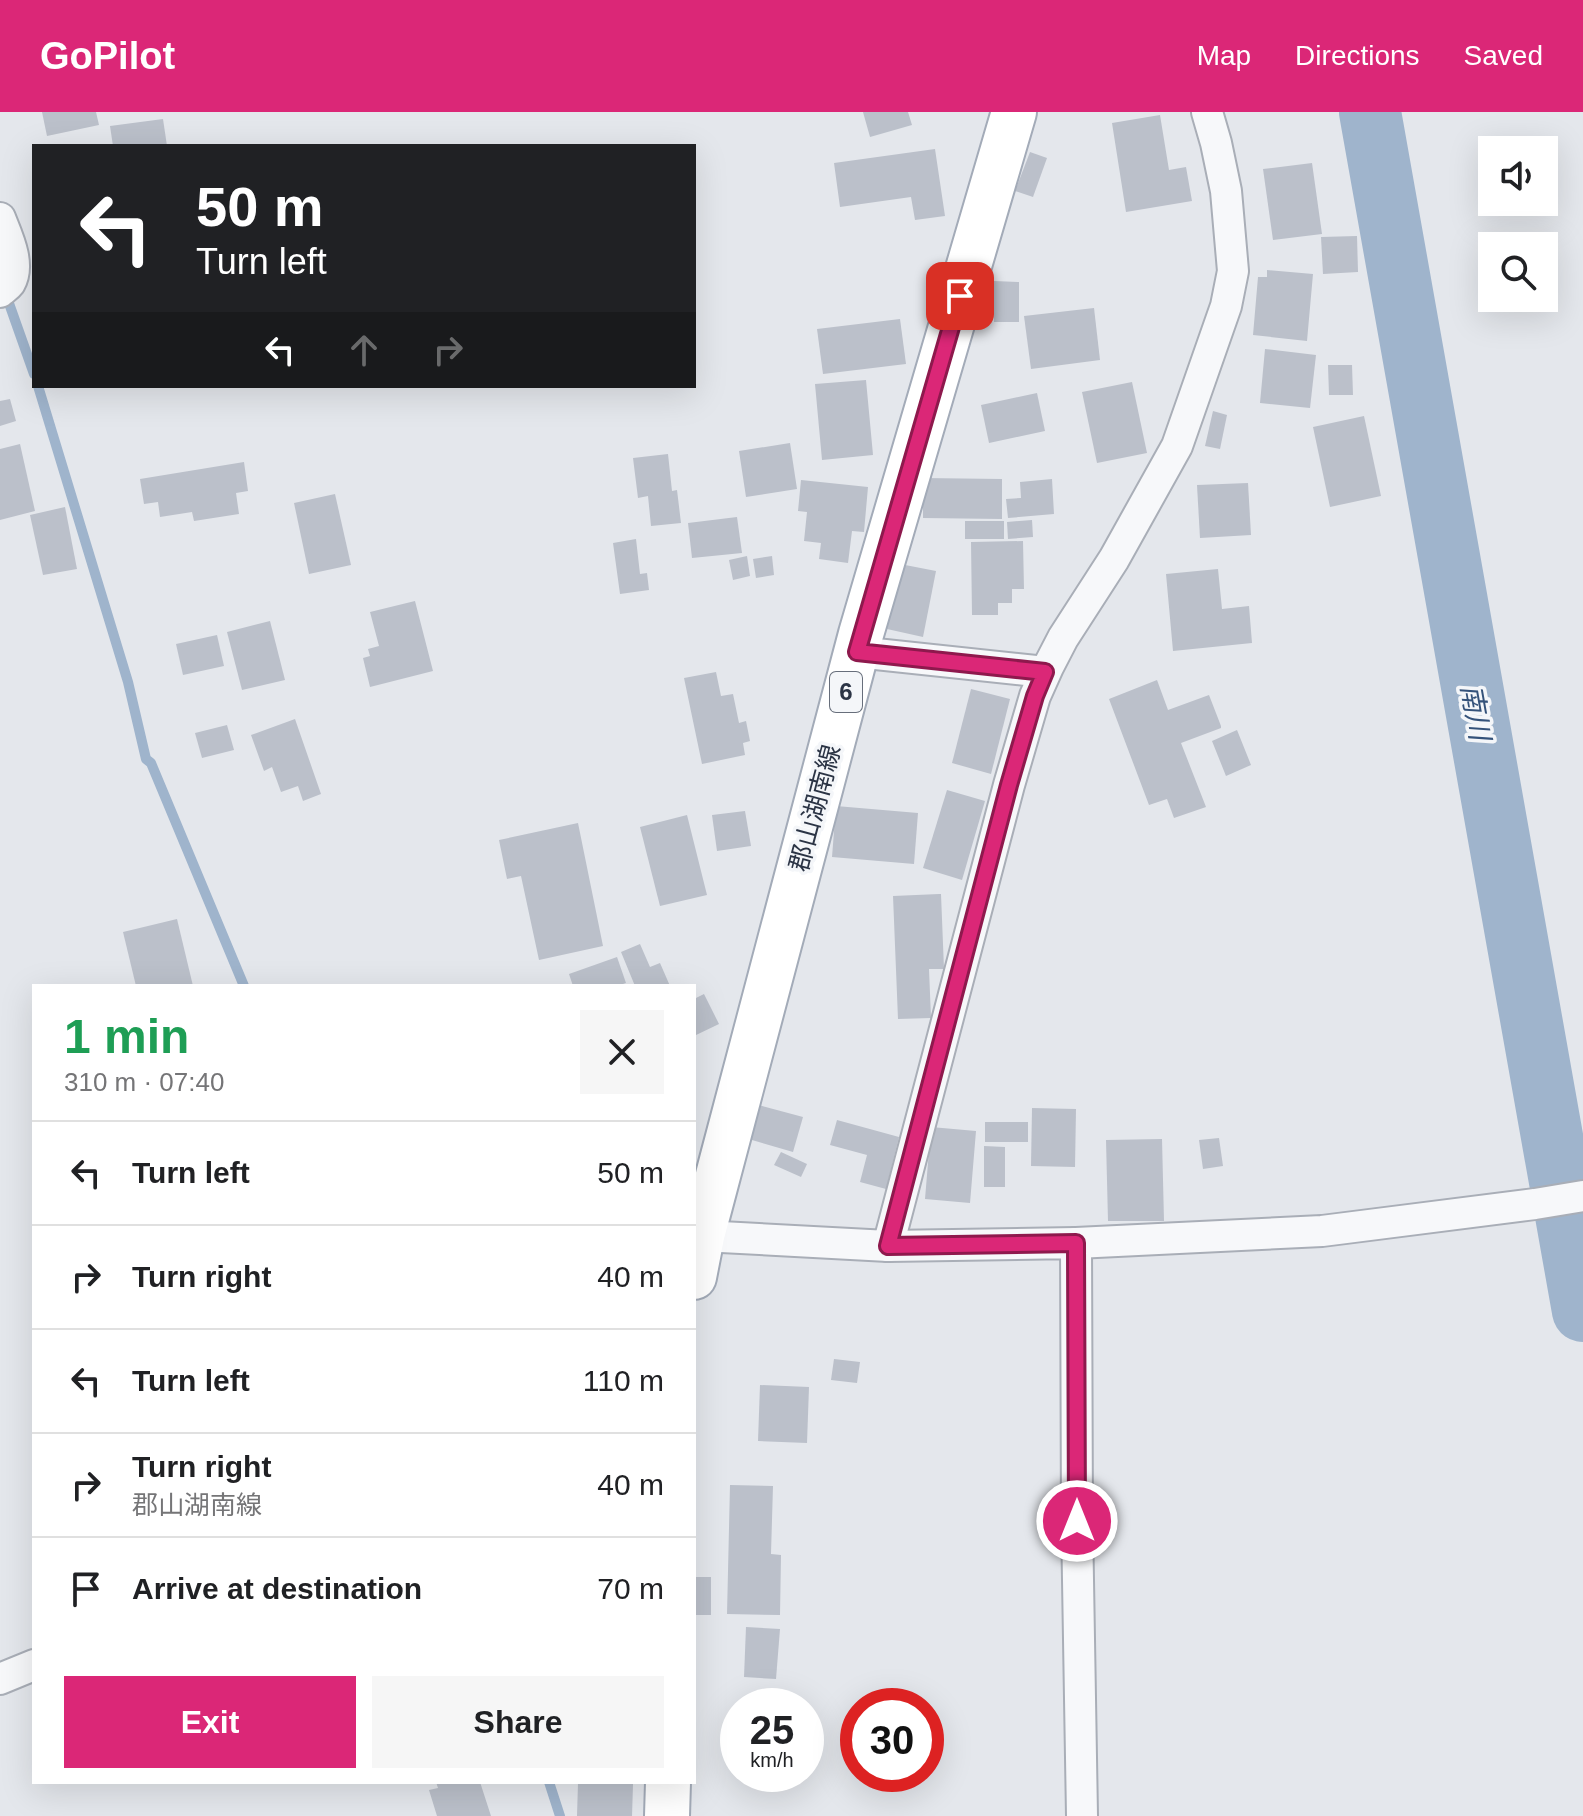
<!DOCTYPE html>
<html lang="en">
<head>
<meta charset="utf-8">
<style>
  body { margin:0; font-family:Arial,"Noto Sans JP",sans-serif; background:#f6f6f6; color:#202124; height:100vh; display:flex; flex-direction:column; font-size:30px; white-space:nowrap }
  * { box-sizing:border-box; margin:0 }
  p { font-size:26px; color:#757577 }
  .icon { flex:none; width:44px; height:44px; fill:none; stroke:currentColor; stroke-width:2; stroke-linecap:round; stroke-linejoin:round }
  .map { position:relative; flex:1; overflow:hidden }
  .sheet { position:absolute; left:32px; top:872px; width:664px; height:800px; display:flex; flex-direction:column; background:#fff; border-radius:0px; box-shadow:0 8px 32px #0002 }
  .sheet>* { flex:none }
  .banner { position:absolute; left:32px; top:32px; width:664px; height:244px; border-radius:0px; box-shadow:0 8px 32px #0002; background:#202124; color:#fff; overflow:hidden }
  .buttons { position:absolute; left:1478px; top:24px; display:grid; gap:16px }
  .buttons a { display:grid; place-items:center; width:80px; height:80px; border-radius:0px; background:#fff; box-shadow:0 8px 32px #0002; font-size:40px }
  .speed { position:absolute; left:720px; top:1576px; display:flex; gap:16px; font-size:40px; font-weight:700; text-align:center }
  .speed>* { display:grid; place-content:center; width:104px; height:104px; border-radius:50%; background:#fff; box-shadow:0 8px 32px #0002; line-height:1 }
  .speed small { font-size:20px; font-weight:400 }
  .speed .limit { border:12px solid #d22; background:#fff; color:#111 }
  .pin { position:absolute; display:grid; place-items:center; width:68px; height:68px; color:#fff; margin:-34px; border-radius:16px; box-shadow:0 4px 12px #0006 }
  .me { position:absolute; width:88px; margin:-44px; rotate:0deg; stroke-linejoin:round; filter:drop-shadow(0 0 6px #0008) }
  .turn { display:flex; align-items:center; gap:28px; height:168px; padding:0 32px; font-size:36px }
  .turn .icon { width:104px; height:104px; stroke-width:2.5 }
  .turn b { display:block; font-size:56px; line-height:68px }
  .lanes { display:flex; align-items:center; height:76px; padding:0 32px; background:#0003; justify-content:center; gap:40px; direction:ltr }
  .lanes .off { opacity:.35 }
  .round { display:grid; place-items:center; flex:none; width:84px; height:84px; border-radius:0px; background:#f6f6f6 }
  .summary { display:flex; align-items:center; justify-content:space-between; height:136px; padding:0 32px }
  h1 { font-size:48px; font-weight:700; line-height:60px; color:#1e9e55 }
  .action { display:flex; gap:16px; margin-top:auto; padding:16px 32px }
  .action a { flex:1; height:92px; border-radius:0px; background:#db2777; color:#fff; font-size:32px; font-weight:700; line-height:92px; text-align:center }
  .action a+a { background:#f6f6f6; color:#202124 }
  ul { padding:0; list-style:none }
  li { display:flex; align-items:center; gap:24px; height:104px; padding:0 32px; border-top:2px solid #e0e0e0 }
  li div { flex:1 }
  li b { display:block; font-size:30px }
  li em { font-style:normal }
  header { display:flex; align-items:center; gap:48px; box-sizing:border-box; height:112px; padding:0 40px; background:#db2777; color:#fff }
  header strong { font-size:38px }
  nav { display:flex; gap:44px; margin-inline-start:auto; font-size:28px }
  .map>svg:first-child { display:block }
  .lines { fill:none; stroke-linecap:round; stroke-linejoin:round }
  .stream { stroke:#9fb4cc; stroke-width:10 }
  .river { stroke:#9fb4cc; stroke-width:62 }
  .building { fill:#bbc0ca }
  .minor-casing { stroke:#a9aeb7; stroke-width:34 }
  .primary-casing { stroke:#a3abb8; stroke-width:48 }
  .minor { stroke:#f7f8fa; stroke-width:30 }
  .primary { stroke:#fff; stroke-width:44 }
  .route-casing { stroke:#8e194d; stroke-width:20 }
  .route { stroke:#db2777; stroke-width:14 }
  .labels { text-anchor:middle; stroke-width:7; stroke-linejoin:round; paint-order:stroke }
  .shield { fill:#f4f6f9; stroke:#676e7b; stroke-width:2 }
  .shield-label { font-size:24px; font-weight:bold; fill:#2b3445 }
  .street-label { font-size:26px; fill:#2b3445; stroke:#f4f6f9 }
  .water-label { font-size:28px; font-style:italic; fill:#34527a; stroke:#f4f6f9 }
</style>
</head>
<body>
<header>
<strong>GoPilot</strong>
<nav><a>Map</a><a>Directions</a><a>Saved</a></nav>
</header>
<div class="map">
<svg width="1583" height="1704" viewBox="0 0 1583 1704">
  <rect width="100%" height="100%" fill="#e4e7ec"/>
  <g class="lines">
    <g class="stream">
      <polyline points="5,180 34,262"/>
      <polyline points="38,274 128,570 146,647 151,651 244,874"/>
      <polyline points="549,1670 560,1704"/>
    </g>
    <polyline class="river" points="1370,0 1583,1199"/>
  </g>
  <g class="building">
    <polygon points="42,0 96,0 99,13 47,24"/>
    <polygon points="863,0 908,0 912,13 870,25"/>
    <polygon points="1160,3 1169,58 1186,55 1192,89 1126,100 1112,11"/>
    <polygon points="163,7 167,34 113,34 110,14"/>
    <polygon points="935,37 945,104 915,108 911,85 840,95 834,51"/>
    <polygon points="1030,40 1047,46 1033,85 1015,79"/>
    <polygon points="1312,51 1322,122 1273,128 1263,57"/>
    <polygon points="1357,124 1358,160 1323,162 1321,125"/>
    <polygon points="1267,158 1313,162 1307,229 1253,223 1258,165 1267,165"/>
    <polygon points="994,169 1019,170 1019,210 994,210"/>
    <polygon points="1094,196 1100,248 1031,257 1024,204"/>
    <polygon points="900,207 906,252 823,262 817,217"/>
    <polygon points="1265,237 1316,243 1310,296 1260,291"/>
    <polygon points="1328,253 1352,253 1353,283 1329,283"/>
    <polygon points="866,268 873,343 822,348 815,272"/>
    <polygon points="1132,270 1147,341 1097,351 1082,280"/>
    <polygon points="1037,281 1045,319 989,331 981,293"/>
    <polygon points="10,287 16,309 0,314 0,289"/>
    <polygon points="1213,299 1227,303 1220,337 1205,334"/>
    <polygon points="1364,304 1381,384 1330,395 1313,315"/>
    <polygon points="790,331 797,377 746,385 739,339"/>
    <polygon points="20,332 35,399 0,408 0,337"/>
    <polygon points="668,342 672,379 677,378 681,411 651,414 648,384 638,386 633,346"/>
    <polygon points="244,350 248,379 236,381 239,402 194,409 192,400 160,405 158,390 144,392 140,367"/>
    <polygon points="923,366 1002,367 1002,407 923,406"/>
    <polygon points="1052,367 1054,402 1008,406 1006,387 1021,386 1020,370"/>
    <polygon points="801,368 868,375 864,420 852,419 848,451 819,447 821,431 804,429 807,400 798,399"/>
    <polygon points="1248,371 1251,423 1200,426 1197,373"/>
    <polygon points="335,382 351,453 309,462 294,391"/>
    <polygon points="65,395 77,457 43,463 30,403"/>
    <polygon points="737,405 742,441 692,446 688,411"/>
    <polygon points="1032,408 1033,425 1008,427 1007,410"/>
    <rect x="965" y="409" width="39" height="18"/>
    <polygon points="636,427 640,462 647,461 649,478 620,482 613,431"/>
    <polygon points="1023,429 1024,477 1012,477 1012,491 998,491 998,503 972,503 971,430"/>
    <polygon points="747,444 750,464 733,468 729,448"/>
    <polygon points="772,444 774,463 756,466 753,447"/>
    <polygon points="900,452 936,459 923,525 887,517"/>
    <polygon points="1218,457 1222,497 1249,494 1252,531 1173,539 1166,462"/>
    <polygon points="415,489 433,559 370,575 363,546 370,544 368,537 379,534 370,500"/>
    <polygon points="270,509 285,568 242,578 227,520"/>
    <polygon points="217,523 224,554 183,563 176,532"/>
    <polygon points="716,560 721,584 733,582 739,611 746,609 750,629 743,631 745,643 702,652 684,566"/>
    <polygon points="1157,568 1168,598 1209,583 1221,614 1221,616 1181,631 1206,695 1174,706 1167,687 1149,693 1109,587"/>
    <polygon points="971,577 1010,587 991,662 952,651"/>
    <polygon points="295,607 321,682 303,689 298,674 281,680 272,655 264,659 251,623"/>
    <polygon points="227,613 234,638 202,646 195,621"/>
    <polygon points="1237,618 1251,653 1226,664 1212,629"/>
    <polygon points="947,678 985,689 962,768 923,756"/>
    <polygon points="836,694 918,701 914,752 832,745"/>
    <polygon points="745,699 751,734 717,739 712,703"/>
    <polygon points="687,703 707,783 660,794 640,715"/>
    <polygon points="578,711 603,834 539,848 521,764 507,767 499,728"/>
    <polygon points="939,782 941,782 944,857 929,857 931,906 898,907 893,784"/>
    <polygon points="177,807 193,874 136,874 123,820"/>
    <polygon points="640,832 650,855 660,851 670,874 635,874 621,840"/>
    <polygon points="617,845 626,871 617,874 573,874 569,862"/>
    <polygon points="704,882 719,912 694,924 694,887"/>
    <polygon points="755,992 803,1005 793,1040 745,1026"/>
    <polygon points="1032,996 1076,997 1075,1055 1031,1054"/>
    <polygon points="837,1008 899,1025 886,1077 860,1070 867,1043 830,1033"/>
    <rect x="985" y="1010" width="43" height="20"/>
    <polygon points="931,1015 976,1019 970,1091 925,1087"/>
    <polygon points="1219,1026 1223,1054 1203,1057 1199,1028"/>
    <polygon points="1162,1027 1164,1109 1108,1109 1106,1028"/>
    <polygon points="984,1034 1005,1035 1005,1075 984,1075"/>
    <polygon points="781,1040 807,1052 801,1065 774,1053"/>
    <polygon points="834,1247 860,1250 857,1271 831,1268"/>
    <polygon points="760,1273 809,1275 807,1331 758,1329"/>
    <polygon points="730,1373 773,1374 771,1442 781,1443 780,1503 727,1502"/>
    <rect x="694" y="1465" width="17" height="38"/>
    <polygon points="746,1515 780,1517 776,1567 744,1565"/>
    <polygon points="436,1670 480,1670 491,1704 437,1704 429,1678 438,1676"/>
    <polygon points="578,1671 633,1672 632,1704 577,1704"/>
  </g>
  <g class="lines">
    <defs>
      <g id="minor">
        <path d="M0,106c7,18 21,46 10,65 -3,4 -7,6 -10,9"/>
        <polyline points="857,540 1045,560"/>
        <polyline points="702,1124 888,1134 1076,1131 1077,1409 1082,1704"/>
        <polyline points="1076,1131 1322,1119 1535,1092 1583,1084"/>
        <polyline points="888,1134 1009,673 1035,584 1048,555 1063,526 1114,447 1177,334 1226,194 1233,159 1226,79 1216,31 1207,0"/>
        <polyline points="0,1567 34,1553"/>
      </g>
      <g id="primary">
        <polyline points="694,1165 702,1124 861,522 1014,0"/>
        <polyline points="667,1704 668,1670"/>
      </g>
    </defs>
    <use href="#minor" class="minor-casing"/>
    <use href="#primary" class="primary-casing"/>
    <use href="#minor" class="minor"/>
    <use href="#primary" class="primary"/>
  </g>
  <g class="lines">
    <defs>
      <polyline id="route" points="960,184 857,540 1045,560 1035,584 1009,673 888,1134 1076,1131 1077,1409"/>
    </defs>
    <use href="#route" class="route-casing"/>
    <use href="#route" class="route"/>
  </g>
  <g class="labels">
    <rect class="shield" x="830" y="560" width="32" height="40" rx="6"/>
    <g class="shield-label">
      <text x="846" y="588">6</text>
    </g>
    <g class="street-label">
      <text transform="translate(815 696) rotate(-75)" y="9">郡山湖南線</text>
    </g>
    <g class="water-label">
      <text transform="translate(1476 600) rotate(80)" y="10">南川</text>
    </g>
  </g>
</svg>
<div class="buttons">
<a><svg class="icon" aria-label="sound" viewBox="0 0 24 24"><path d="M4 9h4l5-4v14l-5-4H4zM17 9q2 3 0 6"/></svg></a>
<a><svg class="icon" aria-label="search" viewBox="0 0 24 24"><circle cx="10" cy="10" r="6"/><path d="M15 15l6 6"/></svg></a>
</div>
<div class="speed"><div>25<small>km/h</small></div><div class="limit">30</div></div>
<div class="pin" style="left:960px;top:184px;background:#d93025"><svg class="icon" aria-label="arrive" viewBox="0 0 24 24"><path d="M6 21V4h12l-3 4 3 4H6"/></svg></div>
<svg class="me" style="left:1077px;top:1409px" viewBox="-20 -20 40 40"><circle r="17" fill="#db2777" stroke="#fff" stroke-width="3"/><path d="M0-11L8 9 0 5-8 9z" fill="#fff"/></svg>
<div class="banner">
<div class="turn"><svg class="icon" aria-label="left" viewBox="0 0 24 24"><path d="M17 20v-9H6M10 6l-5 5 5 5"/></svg><div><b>50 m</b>Turn left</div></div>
<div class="lanes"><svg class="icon" aria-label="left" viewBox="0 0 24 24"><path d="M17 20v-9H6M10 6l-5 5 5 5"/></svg><svg class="icon off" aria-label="ahead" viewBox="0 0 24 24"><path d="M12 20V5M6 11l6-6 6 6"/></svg><svg class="icon off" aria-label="right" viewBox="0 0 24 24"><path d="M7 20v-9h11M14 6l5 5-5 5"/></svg></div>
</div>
<section class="sheet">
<div class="summary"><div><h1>1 min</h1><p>310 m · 07:40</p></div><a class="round"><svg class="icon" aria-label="close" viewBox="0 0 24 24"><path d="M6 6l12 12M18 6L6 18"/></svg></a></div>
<ul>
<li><svg class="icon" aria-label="left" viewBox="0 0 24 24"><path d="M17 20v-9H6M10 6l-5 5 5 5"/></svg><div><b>Turn left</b></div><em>50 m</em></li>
<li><svg class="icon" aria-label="right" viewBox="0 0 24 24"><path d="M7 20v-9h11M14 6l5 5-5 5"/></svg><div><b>Turn right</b></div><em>40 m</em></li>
<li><svg class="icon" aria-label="left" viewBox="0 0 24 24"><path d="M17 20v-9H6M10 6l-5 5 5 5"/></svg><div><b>Turn left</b></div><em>110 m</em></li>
<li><svg class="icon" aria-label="right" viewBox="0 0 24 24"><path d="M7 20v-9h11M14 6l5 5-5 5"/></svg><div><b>Turn right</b><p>郡山湖南線</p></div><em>40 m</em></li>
<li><svg class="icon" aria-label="arrive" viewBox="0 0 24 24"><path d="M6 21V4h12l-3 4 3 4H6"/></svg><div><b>Arrive at destination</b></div><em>70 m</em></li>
</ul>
<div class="action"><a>Exit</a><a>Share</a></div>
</section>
</div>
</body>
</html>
